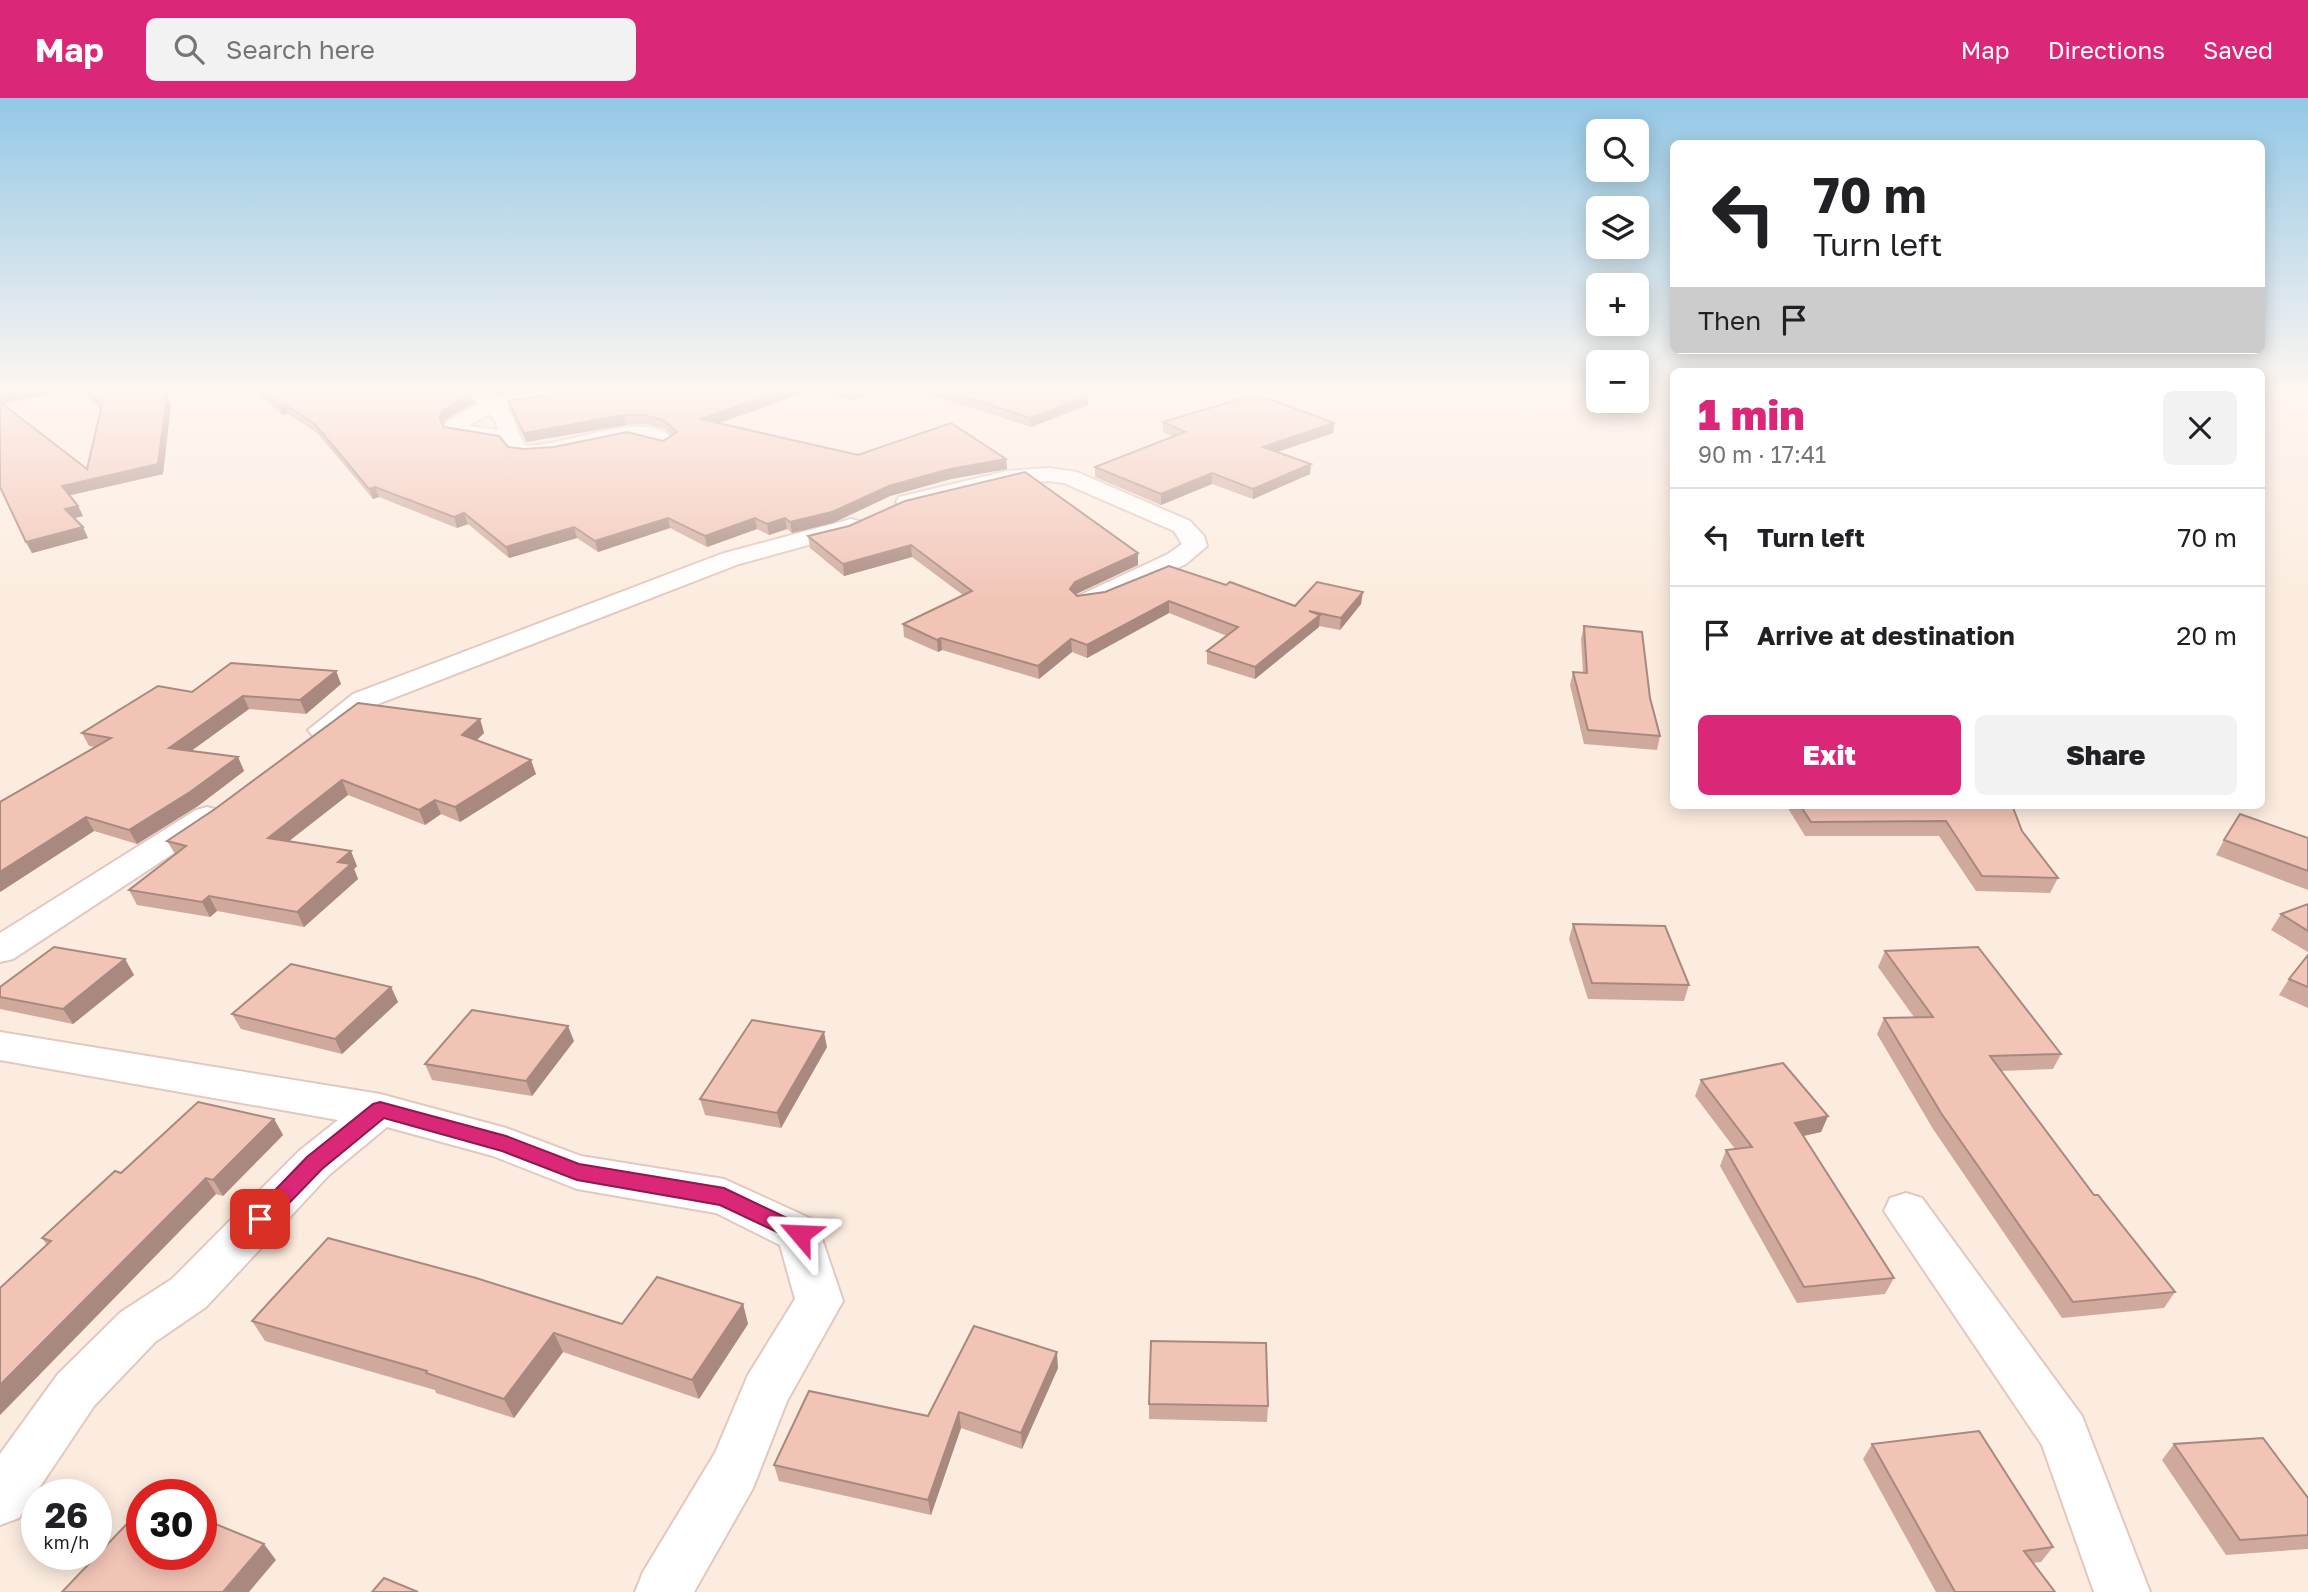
<!DOCTYPE html>
<html lang="en">
<head>
<meta charset="utf-8">
<style>
  body { margin:0; font-family:"Golos Text",sans-serif; background:#f2f2f2; color:#202124; height:100vh; display:flex; flex-direction:column; font-size:26px; white-space:nowrap }
  * { box-sizing:border-box; margin:0 }
  p { font-size:23px; color:#757577 }
  .icon { flex:none; width:38px; height:38px; fill:none; stroke:currentColor; stroke-width:2; stroke-linecap:round; stroke-linejoin:round }
  .map { position:relative; flex:1; overflow:hidden }
  .sheet { position:absolute; left:1670px; top:270px; width:595px; height:441px; display:flex; flex-direction:column; background:#fff; border-radius:10px; box-shadow:0 4px 18px #0003 }
  .sheet>* { flex:none }
  .top-card { position:absolute; left:1670px; top:42px; width:595px; height:214px; border-radius:10px; box-shadow:0 4px 18px #0003; background:#fff; color:#202124; overflow:hidden }
  .tools { position:absolute; left:1586px; top:21px; display:grid; gap:14px }
  .tools a { display:grid; place-items:center; width:63px; height:63px; border-radius:10px; background:#fff; box-shadow:0 4px 18px #0003; font-size:35px }
  .speed { position:absolute; left:21px; top:1381px; display:flex; gap:14px; font-size:35px; font-weight:700; text-align:center }
  .speed>* { display:grid; place-content:center; width:91px; height:91px; border-radius:50%; background:#fff; box-shadow:0 4px 18px #0003; line-height:1 }
  .speed small { font-size:18px; font-weight:400 }
  .speed .limit { border:10px solid #d22; background:#fff; color:#111 }
  .pin { position:absolute; display:grid; place-items:center; width:60px; height:60px; color:#fff; margin:-30px; border-radius:14px; box-shadow:0 4px 10px #0006 }
  .me { position:absolute; width:77px; margin:-38px; rotate:296deg; stroke-linejoin:round; filter:drop-shadow(0 0 5px #0008) }
  .turn { display:flex; align-items:center; gap:24px; height:147px; padding:0 28px; font-size:32px }
  .turn .icon { width:91px; height:91px; stroke-width:2.5 }
  .turn b { display:block; font-size:49px; line-height:60px }
  .then { display:flex; align-items:center; height:66px; padding:0 28px; background:#0003; gap:14px; font-size:26px }
  .round { display:grid; place-items:center; flex:none; width:74px; height:74px; border-radius:10px; background:#f2f2f2 }
  .summary { display:flex; align-items:center; justify-content:space-between; height:119px; padding:0 28px }
  h1 { font-size:42px; font-weight:800; line-height:52px; color:#db2777 }
  .primary-button { display:flex; gap:14px; margin-top:auto; padding:14px 28px }
  .primary-button a { flex:1; height:80px; border-radius:10px; background:#db2777; color:#fff; font-size:28px; font-weight:800; line-height:80px; text-align:center }
  .primary-button a+a { background:#f2f2f2; color:#202124 }
  ul { padding:0; list-style:none }
  li { display:flex; align-items:center; gap:21px; height:98px; padding:0 28px; border-top:2px solid #e0e0e0 }
  li div { flex:1 }
  li b { display:block; font-size:26px }
  li em { font-style:normal }
  header { display:flex; align-items:center; gap:42px; box-sizing:border-box; height:98px; padding:0 35px; background:#db2777; color:#fff }
  header strong { font-size:33px }
  nav { display:flex; gap:38px; margin-inline-start:auto; font-size:24px }
  .search { width:490px; height:63px; background:#f2f2f2; display:flex; align-items:center; gap:18px; box-sizing:border-box; padding:0 24px; border-radius:10px; color:#757577; font-size:26px }
  .map>svg:first-child { display:block }
  .lines { fill:none; stroke-linecap:round; stroke-linejoin:round }
  .minor-casing { stroke:#e2c8be; stroke-width:4 }
  .minor { fill:#fff; fill-rule:evenodd }
  .wall { fill:#d0a99d }
  .shaded-wall { fill:#a9897f }
  .building { fill:#f2c4b6; stroke:#a9897f; stroke-width:2 }
  .route { fill:#db2777; stroke:#8e194d; stroke-width:2 }
</style>
</head>
<body>
<header>
<strong>Map</strong>
<div class="search"><svg class="icon" aria-label="search" viewBox="0 0 24 24"><circle cx="10" cy="10" r="6"/><path d="M15 15l6 6"/></svg>Search here</div>
<nav><a>Map</a><a>Directions</a><a>Saved</a></nav>
</header>
<div class="map">
<svg width="2308" height="1494" viewBox="0 0 2308 1494">
  <rect width="100%" height="100%" fill="#fcecdf"/>
  <g class="lines">
    <defs>
      <g id="minor">
        <path d="M468,294h20l7,6 41,-6h50l-9,6 -71,10c11,11 10,24 19,37 38,4 124,-41 151,-3l-10,6c-13,-3 -23,-10 -37,-9 -42,1 -75,26 -118,15l-10,-13 -52,-6 -5,-9 3,-4 31,-18zM489,316l6,6 3,10 -30,-4z"/>
        <polygon points="1048,370 1077,374 1190,423 1204,438 1207,448 1186,466 1087,511 1078,508 1074,503 1078,498 1168,456 1182,446 1174,433 1064,385 1048,383 1007,386 907,411 896,404 899,399 1007,373"/>
        <path d="M851,421l8,2 4,5 -4,5 -120,33 -366,142c-18,14 -37,36 -60,30l-5,-6 45,-36 368,-140z"/>
        <polygon points="207,709 218,712 223,719 218,726 13,861 0,864 0,835 196,712"/>
        <polygon points="0,934 380,996 506,1030 581,1058 724,1081 816,1123 843,1203 787,1303 753,1390 694,1494 635,1494 643,1474 715,1355 748,1277 795,1201 780,1147 716,1115 577,1091 493,1058 387,1029 329,1077 206,1209 155,1244 94,1308 19,1420 0,1427 0,1356 58,1276 121,1214 172,1181 299,1053 338,1022 0,962"/>
        <polygon points="1906,1095 1922,1100 2082,1318 2150,1494 2094,1494 2042,1347 1884,1113 1890,1100"/>
      </g>
    </defs>
    <use href="#minor" class="minor-casing"/>
    <use href="#minor" class="minor"/>
  </g>
  <g class="wall">
    <polygon points="82,294 164,294 167,297 171,306 163,376 70,397 78,408 83,418 74,420 88,440 32,455 26,444 2,306 87,371 101,312"/>
    <polygon points="256,294 470,294 474,305 445,322 443,327 444,329 508,349 524,351 663,343 672,338 665,331 646,326 626,327 526,344 511,312 508,303 808,294 718,325 858,357 1006,361 1007,371 951,381 890,398 833,425 792,435 787,431 769,437 757,431 707,449 670,430 598,454 577,440 509,460 468,426 457,430 379,399 373,401 317,335 288,316 282,317"/>
    <polygon points="817,294 871,294 853,302"/>
    <polygon points="922,294 1079,294 1088,298 1088,307 1031,329"/>
    <polygon points="1163,324 1334,325 1333,335 1278,354 1311,366 1310,376 1253,401 1212,386 1161,407 1095,379 1095,369 1173,339 1163,334"/>
    <polygon points="808,438 1138,467 1076,496 1075,497 1077,498 1226,487 1295,508 1361,506 1340,532 1319,528 1319,529 1255,581 1207,566 1207,553 1227,538 1169,515 1087,560 1072,554 1039,581 942,552 938,554 904,539 903,526 963,497 912,459 844,478 810,450"/>
    <polygon points="1584,528 1650,600 1660,638 1657,652 1584,646 1570,587 1573,574 1583,574 1581,541"/>
    <polygon points="336,573 341,586 306,616 249,611 191,653 238,659 244,673 198,708 137,746 94,733 0,794 94,649 89,648 82,635 192,594"/>
    <polygon points="480,621 484,635 477,642 536,676 460,724 441,716 425,727 348,697 289,743 357,768 354,771 358,781 304,829 217,813 210,819 137,807 129,792 175,756 167,743"/>
    <polygon points="1786,707 2012,707 2022,733 2058,780 2050,795 1976,793 1939,738 1805,738"/>
    <polygon points="2308,740 2308,792 2216,757 2224,742"/>
    <polygon points="2308,806 2308,854 2271,832 2281,816"/>
    <polygon points="1573,826 1689,887 1684,903 1588,901 1569,841"/>
    <polygon points="1885,853 2061,956 2053,971 2001,973 2094,1097 2175,1194 2164,1210 2062,1220 1933,1031 1877,936 1884,920 1914,919 1878,869"/>
    <polygon points="2308,857 2308,910 2279,897 2289,881"/>
    <polygon points="125,861 134,877 73,926 0,911 0,889"/>
    <polygon points="391,889 398,904 342,956 241,931 232,916"/>
    <polygon points="574,943 532,998 432,982 425,966"/>
    <polygon points="827,949 781,1030 705,1017 700,1001"/>
    <polygon points="1701,982 1828,1018 1821,1034 1803,1038 1894,1180 1885,1196 1797,1205 1720,1068 1726,1052 1735,1051 1695,998"/>
    <polygon points="274,1021 283,1037 223,1098 216,1096 0,1317 0,1190 47,1147 42,1140 121,1075"/>
    <polygon points="743,1206 748,1226 699,1301 563,1254 514,1320 436,1295 435,1292 265,1243 252,1223 622,1226"/>
    <polygon points="1058,1270 1022,1351 961,1330 931,1417 779,1383 774,1367 928,1318"/>
    <polygon points="1149,1306 1268,1308 1267,1324 1149,1321"/>
    <polygon points="1872,1346 2053,1449 2041,1464 2033,1465 2055,1494 1936,1494 1863,1361"/>
    <polygon points="2174,1346 2308,1400 2308,1451 2226,1457 2162,1362"/>
  </g>
  <g class="shaded-wall">
    <polygon points="9,294 63,294 0,306 0,296"/>
    <polygon points="495,294 516,294 496,297"/>
    <polygon points="780,294 808,294 702,331 700,321"/>
    <polygon points="851,294 871,294 853,302"/>
    <polygon points="471,296 474,305 445,322 442,329 439,320 442,313"/>
    <polygon points="167,297 171,306 163,376 67,398 62,388 158,366"/>
    <polygon points="1088,298 1088,307 1031,329 1030,320"/>
    <polygon points="285,307 288,316 282,317 279,308"/>
    <polygon points="624,317 626,327 526,344 524,335"/>
    <polygon points="1334,325 1333,335 1262,359 1263,349"/>
    <polygon points="1006,361 1007,371 951,381 890,398 833,425 792,435 790,424 889,388 950,371"/>
    <polygon points="1311,366 1310,376 1253,401 1253,391"/>
    <polygon points="1212,375 1212,386 1161,407 1161,396"/>
    <polygon points="375,389 379,399 373,401 369,391"/>
    <polygon points="78,408 83,418 71,421 65,411"/>
    <polygon points="464,415 468,426 457,430 454,419"/>
    <polygon points="668,420 670,430 598,454 595,443"/>
    <polygon points="755,420 757,431 707,449 705,438"/>
    <polygon points="785,420 787,431 769,437 767,426"/>
    <polygon points="83,429 88,440 32,455 26,444"/>
    <polygon points="574,429 577,440 509,460 506,449"/>
    <polygon points="911,447 912,459 844,478 843,466"/>
    <polygon points="1138,455 1138,467 1076,496 1070,503 1070,491 1075,484"/>
    <polygon points="1363,494 1361,506 1340,532 1341,520"/>
    <polygon points="1169,503 1169,515 1087,560 1087,547"/>
    <polygon points="1320,517 1319,529 1255,581 1255,569"/>
    <polygon points="941,540 942,552 938,554 937,542"/>
    <polygon points="1071,541 1072,554 1039,581 1038,568"/>
    <polygon points="336,573 341,586 306,616 300,602"/>
    <polygon points="243,598 249,611 176,664 169,650"/>
    <polygon points="480,621 484,635 467,651 462,637"/>
    <polygon points="238,659 244,673 198,708 137,746 129,732"/>
    <polygon points="531,662 536,676 460,724 455,709"/>
    <polygon points="342,682 348,697 275,754 268,740"/>
    <polygon points="435,702 441,716 425,727 419,712"/>
    <polygon points="86,719 94,733 0,794 0,774"/>
    <polygon points="351,753 357,768 354,771 358,781 304,829 297,814 338,764"/>
    <polygon points="209,798 217,813 210,819 202,804"/>
    <polygon points="125,861 134,877 73,926 63,911"/>
    <polygon points="391,889 398,904 342,956 335,941"/>
    <polygon points="568,928 574,943 532,998 526,983"/>
    <polygon points="824,934 827,949 781,1030 777,1015"/>
    <polygon points="1828,1018 1821,1034 1789,1041 1795,1025"/>
    <polygon points="274,1021 283,1037 223,1098 213,1082"/>
    <polygon points="206,1080 216,1096 0,1317 0,1287"/>
    <polygon points="743,1206 748,1226 699,1301 692,1282"/>
    <polygon points="554,1235 563,1254 514,1320 504,1301"/>
    <polygon points="1057,1254 1058,1270 1022,1351 1021,1335"/>
    <polygon points="959,1314 961,1330 931,1417 928,1402"/>
    <polygon points="264,1446 276,1462 249,1494 223,1494"/>
  </g>
  <g class="building">
    <polygon points="88,294 164,294 167,297 158,366 62,388 78,408 65,411 83,429 26,444 0,389 0,304 87,371 102,307"/>
    <polygon points="263,294 470,294 471,296 442,313 439,320 444,329 499,338 508,349 524,351 554,349 627,334 663,343 677,334 663,322 644,317 624,317 524,335 508,303 568,294 780,294 700,321 858,357 951,325 1006,361 950,371 889,388 832,414 790,424 785,420 767,426 755,420 705,438 668,420 595,443 574,429 506,449 464,415 454,419 375,389 369,391 314,325 285,307 279,308"/>
    <polygon points="950,294 1079,294 1088,298 1030,320"/>
    <polygon points="1256,296 1334,325 1263,349 1311,366 1253,391 1212,375 1161,396 1095,369 1185,334 1163,324"/>
    <polygon points="1025,374 1138,455 1075,484 1070,491 1077,498 1105,494 1169,468 1226,487 1230,484 1295,508 1317,484 1363,494 1341,520 1309,513 1320,517 1255,569 1207,553 1238,529 1169,503 1087,547 1071,541 1038,568 941,540 937,542 903,526 972,493 911,447 843,466 808,438 849,428 905,403"/>
    <polygon points="1584,528 1642,534 1650,600 1660,638 1588,632 1573,574 1587,575"/>
    <polygon points="231,565 336,573 300,602 243,598 169,650 238,659 190,694 129,732 86,719 0,774 0,704 111,640 82,635 158,588 192,594"/>
    <polygon points="358,605 480,621 462,637 531,662 455,709 435,702 419,712 342,682 268,740 351,753 338,764 351,766 297,814 209,798 202,804 129,792 186,748 167,743 215,711"/>
    <polygon points="1800,707 2012,707 2022,733 2058,780 1982,778 1946,723 1811,724"/>
    <polygon points="2240,716 2308,740 2308,773 2224,742"/>
    <polygon points="2308,806 2308,833 2281,816"/>
    <polygon points="1573,826 1665,828 1689,887 1592,885"/>
    <polygon points="54,849 125,861 63,911 0,899 0,889"/>
    <polygon points="1978,849 2061,956 1990,958 2094,1097 2098,1097 2175,1194 2073,1204 1941,1015 1884,920 1933,919 1885,853"/>
    <polygon points="2308,857 2308,889 2289,881"/>
    <polygon points="291,866 391,889 335,941 232,916"/>
    <polygon points="472,912 568,928 526,983 425,966"/>
    <polygon points="752,922 824,934 777,1015 700,1001"/>
    <polygon points="1783,965 1828,1018 1795,1025 1894,1180 1804,1189 1726,1052 1752,1049 1701,982"/>
    <polygon points="198,1004 274,1021 213,1082 206,1080 0,1287 0,1190 51,1143 42,1140 115,1073 121,1075"/>
    <polygon points="328,1140 476,1180 622,1226 657,1179 743,1206 692,1282 554,1235 504,1301 426,1275 427,1273 252,1223"/>
    <polygon points="974,1228 1057,1254 1021,1335 959,1314 928,1402 774,1367 809,1293 928,1318"/>
    <polygon points="1151,1243 1266,1245 1268,1308 1149,1306"/>
    <polygon points="1979,1333 2053,1449 2024,1453 2055,1494 1955,1494 1872,1346"/>
    <polygon points="2263,1340 2308,1400 2308,1437 2240,1442 2174,1346"/>
    <polygon points="142,1410 142,1456 201,1456 201,1420 264,1446 223,1494 62,1494"/>
    <polygon points="384,1480 418,1494 372,1494"/>
  </g>
  <linearGradient id="sky" x2="0" y2="1"><stop stop-color="#93c8e6"/><stop offset="0.58" stop-color="#fef6f1"/><stop offset="1" stop-color="#fef6f1" stop-opacity="0"/></linearGradient>
  <rect width="2308" height="503" fill="url(#sky)"/>
  <polygon class="route" points="380,1004 506,1038 579,1066 724,1090 808,1130 811,1136 808,1142 800,1145 720,1107 577,1082 502,1053 384,1020 322,1071 268,1127 260,1130 253,1127 250,1121 253,1115 307,1059 373,1006"/>
</svg>
<div class="tools">
<a><svg class="icon" aria-label="search" viewBox="0 0 24 24"><circle cx="10" cy="10" r="6"/><path d="M15 15l6 6"/></svg></a>
<a><svg class="icon" aria-label="layers" viewBox="0 0 24 24"><path d="M12 4l9 5-9 5-9-5zM3 14l9 5 9-5"/></svg></a>
<a>+</a>
<a>−</a>
</div>
<div class="speed"><div>26<small>km/h</small></div><div class="limit">30</div></div>
<div class="pin" style="left:260px;top:1121px;background:#d93025"><svg class="icon" aria-label="arrive" viewBox="0 0 24 24"><path d="M6 21V4h12l-3 4 3 4H6"/></svg></div>
<svg class="me" style="left:800px;top:1136px" viewBox="-20 -20 40 40"><path d="M0-17L14 15 0 8-14 15z" fill="#db2777" stroke="#fff" stroke-width="4"/></svg>
<div class="top-card">
<div class="turn"><svg class="icon" aria-label="left" viewBox="0 0 24 24"><path d="M17 20v-9H6M10 6l-5 5 5 5"/></svg><div><b>70 m</b>Turn left</div></div>
<div class="then">Then<svg class="icon" aria-label="arrive" viewBox="0 0 24 24"><path d="M6 21V4h12l-3 4 3 4H6"/></svg></div>
</div>
<section class="sheet">
<div class="summary"><div><h1>1 min</h1><p>90 m · 17:41</p></div><a class="round"><svg class="icon" aria-label="close" viewBox="0 0 24 24"><path d="M6 6l12 12M18 6L6 18"/></svg></a></div>
<ul>
<li><svg class="icon" aria-label="left" viewBox="0 0 24 24"><path d="M17 20v-9H6M10 6l-5 5 5 5"/></svg><div><b>Turn left</b></div><em>70 m</em></li>
<li><svg class="icon" aria-label="arrive" viewBox="0 0 24 24"><path d="M6 21V4h12l-3 4 3 4H6"/></svg><div><b>Arrive at destination</b></div><em>20 m</em></li>
</ul>
<div class="primary-button"><a>Exit</a><a>Share</a></div>
</section>
</div>
</body>
</html>
